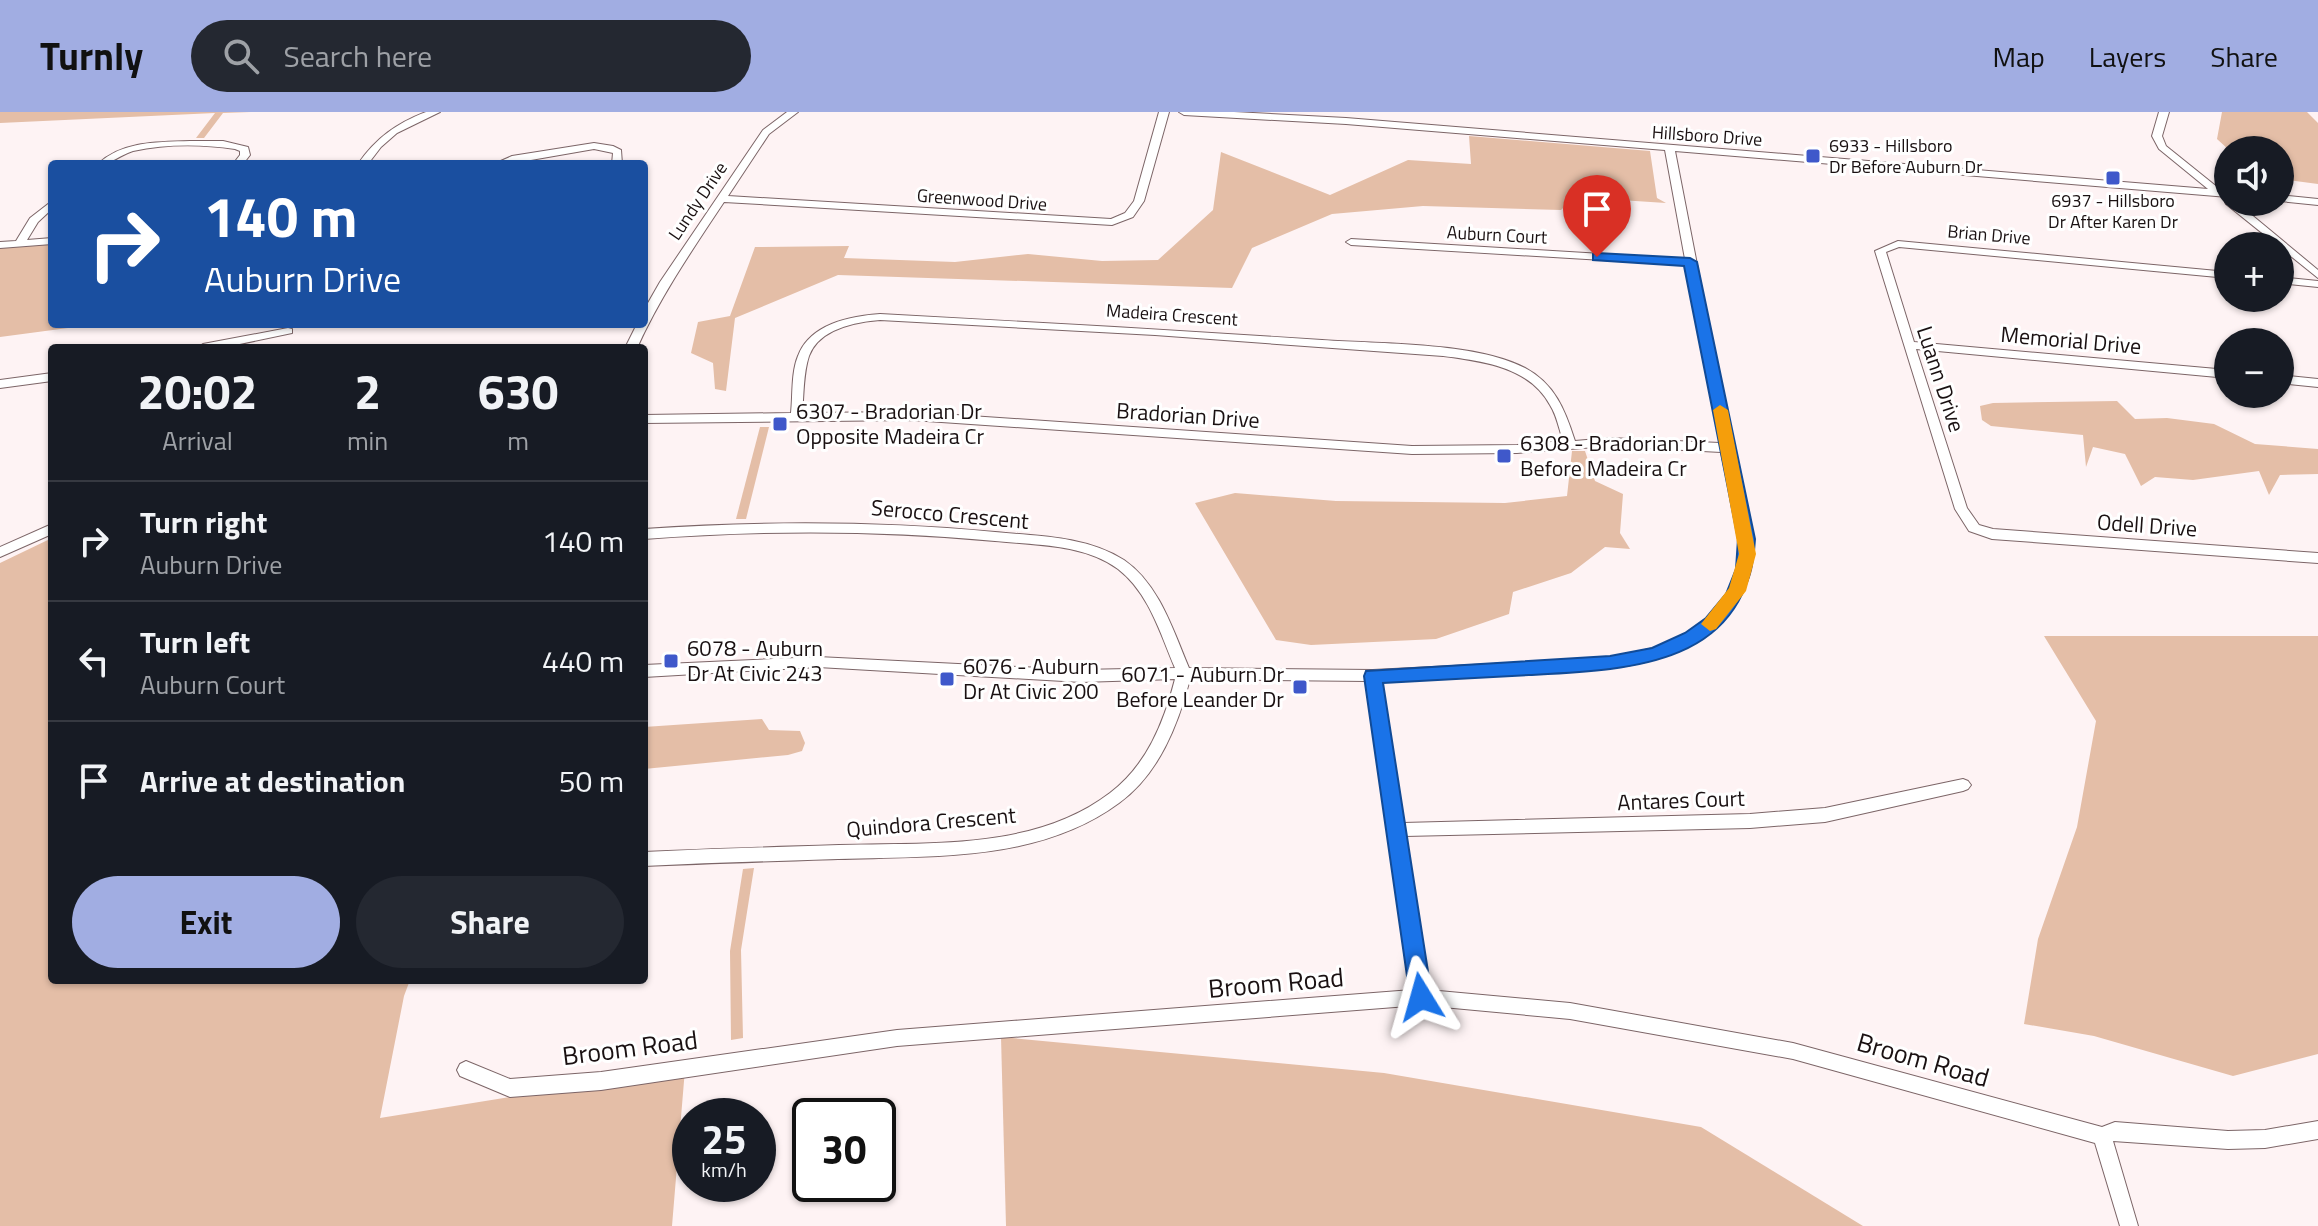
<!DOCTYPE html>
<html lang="en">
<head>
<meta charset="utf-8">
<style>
  body { margin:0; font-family:"Titillium Web",sans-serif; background:#242831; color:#f1f3f6; height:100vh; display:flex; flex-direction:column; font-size:30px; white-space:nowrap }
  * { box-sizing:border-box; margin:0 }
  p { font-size:26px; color:#9ea1a6 }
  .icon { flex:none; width:44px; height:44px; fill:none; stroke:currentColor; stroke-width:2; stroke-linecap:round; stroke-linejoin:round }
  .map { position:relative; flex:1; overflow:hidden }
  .sheet { position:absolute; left:48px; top:232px; width:600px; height:640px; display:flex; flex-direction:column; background:#171b24; border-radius:8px; box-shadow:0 2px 6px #0004 }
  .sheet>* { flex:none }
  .guide { position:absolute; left:48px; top:48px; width:600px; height:168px; border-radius:8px; box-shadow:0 2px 6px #0004; background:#1a4fa0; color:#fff; overflow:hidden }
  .fabs { position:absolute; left:2214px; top:24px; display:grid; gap:16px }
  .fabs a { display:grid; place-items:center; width:80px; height:80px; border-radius:50%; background:#171b24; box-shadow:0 2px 6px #0004; font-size:40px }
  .speed { position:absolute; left:672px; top:986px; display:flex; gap:16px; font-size:40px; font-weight:700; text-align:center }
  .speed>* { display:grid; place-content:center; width:104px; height:104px; border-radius:50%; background:#171b24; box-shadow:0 2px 6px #0004; line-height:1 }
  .speed small { font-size:20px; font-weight:400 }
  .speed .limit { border:4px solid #111; border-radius:12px; background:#fff; color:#111 }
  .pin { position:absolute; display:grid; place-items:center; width:68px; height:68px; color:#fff; margin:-82px -34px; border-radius:50% 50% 50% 0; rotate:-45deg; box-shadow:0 0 8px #0007 }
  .pin .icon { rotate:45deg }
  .me { position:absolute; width:88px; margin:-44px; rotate:352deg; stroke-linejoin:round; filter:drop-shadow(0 0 6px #0008) }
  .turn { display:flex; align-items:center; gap:28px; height:168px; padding:0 24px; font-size:36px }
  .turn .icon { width:104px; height:104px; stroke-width:2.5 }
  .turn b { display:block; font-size:56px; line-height:68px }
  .eta { display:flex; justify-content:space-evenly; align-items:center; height:136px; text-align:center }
  .eta b { font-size:48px; font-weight:700; line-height:56px }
  .action { display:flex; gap:16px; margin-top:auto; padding:16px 24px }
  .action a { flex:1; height:92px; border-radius:48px; background:#a1ade2; color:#111; font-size:32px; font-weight:700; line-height:92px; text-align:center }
  .action a+a { background:#242831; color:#f1f3f6 }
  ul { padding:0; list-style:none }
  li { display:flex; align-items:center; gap:24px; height:120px; padding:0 24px; border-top:2px solid #363941 }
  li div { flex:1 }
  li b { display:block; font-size:30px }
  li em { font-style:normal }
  header { display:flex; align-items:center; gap:48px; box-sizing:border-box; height:112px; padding:0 40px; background:#a1ade2; color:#111 }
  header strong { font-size:38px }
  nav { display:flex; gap:44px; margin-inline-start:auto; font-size:28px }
  .search { width:560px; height:72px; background:#242831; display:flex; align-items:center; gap:20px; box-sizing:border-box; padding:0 28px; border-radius:44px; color:#9ea1a6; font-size:30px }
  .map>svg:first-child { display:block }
  .green { fill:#e4bea7 }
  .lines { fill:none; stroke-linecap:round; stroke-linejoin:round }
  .minor-casing { stroke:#7c6567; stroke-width:2 }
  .minor { fill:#fff; fill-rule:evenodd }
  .route { fill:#1a73e8; stroke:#114b97; stroke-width:2 }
  .slow { fill:#f59e0b }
  .poi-dot { fill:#3f58ca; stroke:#fff; stroke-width:3 }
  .labels { text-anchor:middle; stroke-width:6; stroke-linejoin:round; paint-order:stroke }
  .far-street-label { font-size:18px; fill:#1a1112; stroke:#fff }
  .far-poi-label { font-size:18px; fill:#1a1112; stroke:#fff; text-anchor:start }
  .street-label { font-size:22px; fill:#1a1112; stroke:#fff }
  .poi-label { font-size:22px; fill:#1a1112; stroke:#fff; text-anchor:start }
  .near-street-label { font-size:26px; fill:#1a1112; stroke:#fff }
</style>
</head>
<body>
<header>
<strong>Turnly</strong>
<div class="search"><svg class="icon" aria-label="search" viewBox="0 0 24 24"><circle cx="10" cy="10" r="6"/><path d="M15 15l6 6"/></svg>Search here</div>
<nav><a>Map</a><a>Layers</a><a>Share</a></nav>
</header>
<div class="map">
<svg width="2318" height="1114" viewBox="0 0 2318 1114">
  <rect width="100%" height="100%" fill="#fef3f4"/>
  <g class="green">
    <polygon points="0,0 251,0 223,1 204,26 196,26 215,1 0,11"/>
    <polygon points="2222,0 2307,0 2318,11 2318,72 2280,67 2280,38 2229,38 2217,27"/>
    <polygon points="1469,24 1650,39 1657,86 1666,91 1574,85 1574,92 1568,91 1561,98 1423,94 1332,102 1252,136 1232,176 838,163 735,206 726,279 715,277 713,251 691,241 698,210 730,204 755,135 849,134 844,146 955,150 1028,142 1102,149 1158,148 1213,98 1221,40 1330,83 1408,48 1471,52"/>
    <polygon points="52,132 52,212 98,212 0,225 0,134"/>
    <polygon points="2117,289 2135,307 2167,306 2214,312 2255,332 2318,337 2318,362 2280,363 2269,383 2259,359 2193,368 2155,365 2141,374 2125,342 2093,335 2086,355 2083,323 1991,314 1982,308 1980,294 1993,291"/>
    <polygon points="760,315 769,315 746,407 736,407"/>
    <polygon points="1572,339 1585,339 1595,369 1623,382 1620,421 1630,437 1605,435 1571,461 1513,480 1509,502 1436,527 1311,533 1276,528 1195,391 1235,381 1336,389 1505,391 1567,384"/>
    <polygon points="52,426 52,868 410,868 404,884 380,1006 685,957 672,1114 0,1114 0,451"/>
    <polygon points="2044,524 2318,524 2318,942 2233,964 2094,924 2024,912 2038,827 2077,715 2096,609"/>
    <polygon points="762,607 769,618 800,619 805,631 802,639 788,643 644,657 644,615"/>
    <polygon points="754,756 741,838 743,926 731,928 730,839 743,757"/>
    <polygon points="1001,925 1384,961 1701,1015 1863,1114 1006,1114"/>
  </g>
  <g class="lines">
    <defs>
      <g id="minor">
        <path d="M426,0h14l-43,21 -16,14 -13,17h-10c18,-26 39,-41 68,-52z"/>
        <path d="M787,0h11l-29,22 -41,62 383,23 14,-6 9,-12 25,-89h10l-25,89 -11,16 -21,8 -388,-23c-32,48 -64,95 -87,146h-12l12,-24h7v-14l16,-28 103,-152z"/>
        <path d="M1179,0h55l112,6 862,71 -49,-40 -7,-13 7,-24h10l-7,24 4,10 56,45h6v6l-553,-46 57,294 3,3 -2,3c7,32 26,89 18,119 -4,17 -13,29 -23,42 -47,62 -137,58 -208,61 -46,3 -93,6 -139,8l22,142 347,-9 75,-6 138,-29 5,2 3,4 -3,4 -5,2 -138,31 -75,6 -345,8 23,154 142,13 223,40 309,84 13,-5 113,9 37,-1 53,-9v18l-53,9 -37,1 -115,-8 25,85h-18l-25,-83 -302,-84 -223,-40 -149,-14 -524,41 -296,44 -91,7 -50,-21 -3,-6 3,-6 6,-3 44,18 91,-7 296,-42 515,-40 -45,-309 -177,-2c-12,46 -31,95 -71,124 -80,59 -186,53 -281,56 -64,2 -129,4 -194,7v-14c65,-3 130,-5 195,-7 90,-3 195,6 271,-52 37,-28 54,-71 65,-114l-94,3 -263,-15 -174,10v-12l174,-8 263,13 94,-2c-15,-35 -26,-75 -57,-99 -34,-25 -83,-24 -123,-28 -117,-11 -234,-11 -351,-2v-10c117,-8 234,-8 351,3 43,4 91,4 129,28 35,24 49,70 65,108l184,2 237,-12 52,-12 24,-12 22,-16 23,-29 7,-20 3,-22 -20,-95 -112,-6 -92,7 -105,1 -500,-34 -268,3v-8l147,-2c2,-18 0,-40 7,-57 12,-32 52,-40 82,-42 147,8 295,16 442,26 58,4 153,2 203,28 30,16 40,42 50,73l34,-3 111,5 -34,-178 -335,-20 -5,-3 5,-3 334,20 -20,-109 -319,-26 -162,-9zM880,208l275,15 288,21c39,5 87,11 107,49 7,11 9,24 13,36l-46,4 -105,1 -500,-34 -110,1c2,-18 1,-39 7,-57 10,-27 46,-34 71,-36z"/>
        <path d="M190,29h33l25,6 2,8 -7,9h-10l7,-9v-4l-5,-2c-33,-5 -70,-5 -102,2 -13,4 -21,13 -35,13 24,-23 60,-22 92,-23z"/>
        <polygon points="594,31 613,34 621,38 622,52 612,52 613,41 594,37 508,52 494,52 512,44"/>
        <polygon points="2280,83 2318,87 2318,93 2280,89"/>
        <polygon points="2228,88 2228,90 2236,90 2318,158 2318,166 2226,92 2225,90"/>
        <polygon points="52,89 52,97 38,110 27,128 52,126 52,132 0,136 0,130 16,129 30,106"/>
        <polygon points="1898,129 2228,160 2228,166 1899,135 1886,140 1914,230 2228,258 2228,266 1916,237 1967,396 1979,413 1993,417 2318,441 2318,451 1992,427 1969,419 1955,397 1875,139"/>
        <polygon points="2280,165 2318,169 2318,175 2280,171"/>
        <polygon points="288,216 292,217 292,221 221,236 197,236 203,232"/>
        <polygon points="52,261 52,269 0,276 0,268"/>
        <polygon points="2280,263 2318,267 2318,275 2280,271"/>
        <polygon points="52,412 52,422 0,445 0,435"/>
      </g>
    </defs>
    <use href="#minor" class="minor-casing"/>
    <use href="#minor" class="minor"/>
  </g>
  <path class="route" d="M1597,141l93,5 7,4 58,277c-7,128 -127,131 -226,136 -49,3 -97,5 -146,8l49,314 -3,7 -8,3 -7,-3 -4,-7 -46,-321 2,-5 244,-15 42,-8 33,-15 21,-15 20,-24 10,-25 2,-30 -54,-273 -91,-6v-6z"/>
  <polygon class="slow" points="1720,293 1728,298 1756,442 1746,479 1716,517 1710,519 1701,512 1729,476 1739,442 1713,298"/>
  <g class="poi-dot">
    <rect x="1805" y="36" width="16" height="16" rx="4"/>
    <rect x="2105" y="58" width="16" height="16" rx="4"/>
    <rect x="772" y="304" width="16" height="16" rx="4"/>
    <rect x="1496" y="336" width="16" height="16" rx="4"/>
    <rect x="663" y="541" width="16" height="16" rx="4"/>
    <rect x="939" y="559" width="16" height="16" rx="4"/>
    <rect x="1292" y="567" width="16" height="16" rx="4"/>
  </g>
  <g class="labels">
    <g class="far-street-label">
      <text transform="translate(1707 24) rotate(4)" y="6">Hillsboro Drive</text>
      <text transform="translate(982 88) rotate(4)" y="6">Greenwood Drive</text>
      <text transform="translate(698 89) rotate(-56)" y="6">Lundy Drive</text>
      <text transform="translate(1497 123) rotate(3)" y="6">Auburn Court</text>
      <text transform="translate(1989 123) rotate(5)" y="6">Brian Drive</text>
      <text transform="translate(1172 203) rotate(4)" y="6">Madeira Crescent</text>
    </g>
    <g class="far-poi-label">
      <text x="1829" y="40">6933 - Hillsboro<tspan x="1829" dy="21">Dr Before Auburn Dr</tspan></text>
      <text x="2113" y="95" text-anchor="middle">6937 - Hillsboro<tspan x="2113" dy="21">Dr After Karen Dr</tspan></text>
    </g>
    <g class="street-label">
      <text transform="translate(2071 228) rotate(5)" y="8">Memorial Drive</text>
      <text transform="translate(1941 267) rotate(72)" y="8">Luann Drive</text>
      <text transform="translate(1188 303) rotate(4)" y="8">Bradorian Drive</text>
      <text transform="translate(950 402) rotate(5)" y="8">Serocco Crescent</text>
      <text transform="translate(2147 413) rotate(4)" y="8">Odell Drive</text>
      <text transform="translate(1681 688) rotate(-2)" y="8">Antares Court</text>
      <text transform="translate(931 710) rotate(-5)" y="8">Quindora Crescent</text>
    </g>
    <g class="poi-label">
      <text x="796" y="307">6307 - Bradorian Dr<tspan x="796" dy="25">Opposite Madeira Cr</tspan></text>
      <text x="1520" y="339">6308 - Bradorian Dr<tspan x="1520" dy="25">Before Madeira Cr</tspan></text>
      <text x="687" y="544">6078 - Auburn<tspan x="687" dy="25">Dr At Civic 243</tspan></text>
      <text x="963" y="562">6076 - Auburn<tspan x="963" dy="25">Dr At Civic 200</tspan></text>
      <text x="1284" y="570" text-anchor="end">6071 - Auburn Dr<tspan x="1284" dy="25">Before Leander Dr</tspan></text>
    </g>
    <g class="near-street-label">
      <text transform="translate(1276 871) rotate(-5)" y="9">Broom Road</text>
      <text transform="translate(630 936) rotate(-7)" y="9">Broom Road</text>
      <text transform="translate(1923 948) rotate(16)" y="9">Broom Road</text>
    </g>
  </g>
</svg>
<div class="fabs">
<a><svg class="icon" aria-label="sound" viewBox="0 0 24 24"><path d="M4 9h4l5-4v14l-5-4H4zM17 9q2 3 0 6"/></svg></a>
<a>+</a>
<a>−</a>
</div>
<div class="speed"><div>25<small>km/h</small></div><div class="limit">30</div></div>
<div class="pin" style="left:1597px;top:145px;background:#d93025"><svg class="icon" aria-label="arrive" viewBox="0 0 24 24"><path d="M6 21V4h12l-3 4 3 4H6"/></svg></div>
<svg class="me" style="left:1421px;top:885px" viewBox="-20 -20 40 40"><path d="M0-17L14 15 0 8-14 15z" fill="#1a73e8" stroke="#fff" stroke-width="4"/></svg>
<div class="guide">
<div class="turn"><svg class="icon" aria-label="right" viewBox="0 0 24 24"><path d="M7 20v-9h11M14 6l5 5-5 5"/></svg><div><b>140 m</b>Auburn Drive</div></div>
</div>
<section class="sheet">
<div class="eta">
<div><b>20:02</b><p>Arrival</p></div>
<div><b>2</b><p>min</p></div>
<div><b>630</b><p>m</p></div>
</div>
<ul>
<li><svg class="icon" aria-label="right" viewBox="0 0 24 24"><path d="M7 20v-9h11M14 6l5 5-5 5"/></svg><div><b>Turn right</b><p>Auburn Drive</p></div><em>140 m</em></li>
<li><svg class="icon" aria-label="left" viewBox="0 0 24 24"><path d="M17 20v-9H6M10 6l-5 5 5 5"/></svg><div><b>Turn left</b><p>Auburn Court</p></div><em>440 m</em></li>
<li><svg class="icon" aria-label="arrive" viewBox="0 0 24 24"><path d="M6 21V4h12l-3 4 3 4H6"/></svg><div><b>Arrive at destination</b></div><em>50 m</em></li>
</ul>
<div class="action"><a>Exit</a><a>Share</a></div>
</section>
</div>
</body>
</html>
